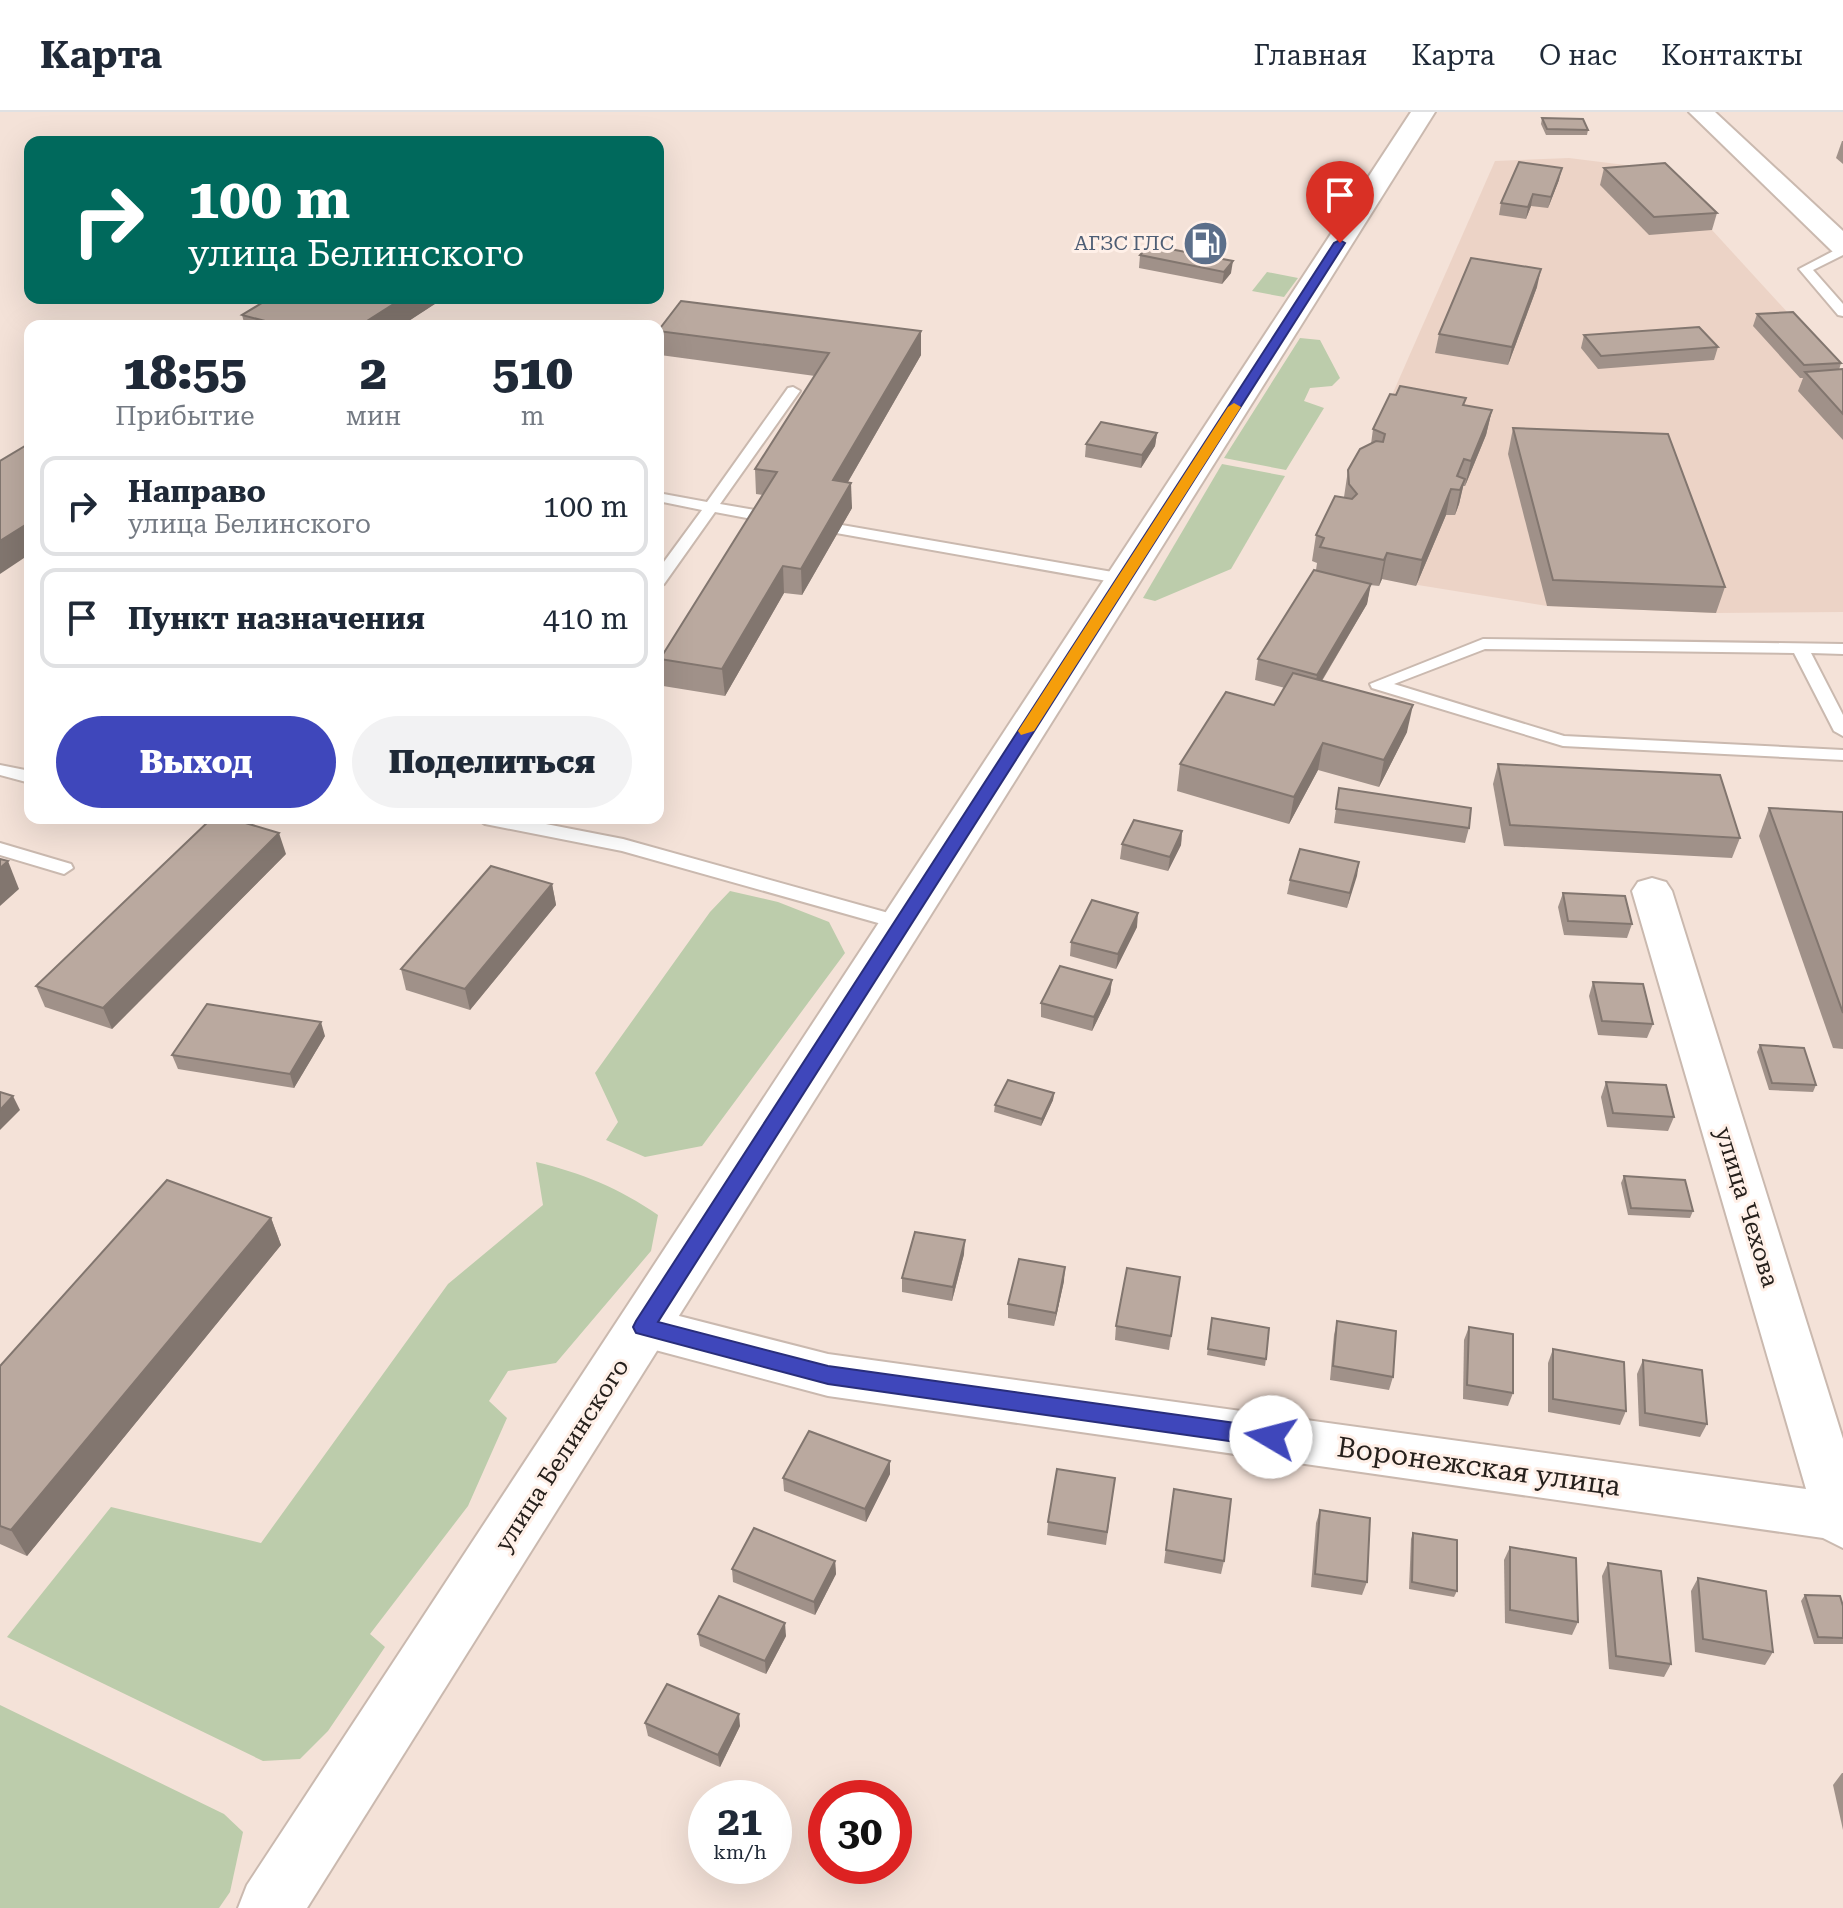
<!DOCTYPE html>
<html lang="ru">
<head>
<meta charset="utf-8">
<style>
  body { margin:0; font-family:"Roboto Serif",serif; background:#f2f2f3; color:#1f2937; height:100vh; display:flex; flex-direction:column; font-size:30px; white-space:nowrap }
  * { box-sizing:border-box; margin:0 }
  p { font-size:26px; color:#747a83 }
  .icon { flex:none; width:44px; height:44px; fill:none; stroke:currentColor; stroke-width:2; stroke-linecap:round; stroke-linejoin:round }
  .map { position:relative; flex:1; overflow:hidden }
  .details { position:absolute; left:24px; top:208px; width:640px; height:504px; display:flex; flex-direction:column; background:#fff; border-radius:16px; box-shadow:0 8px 32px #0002 }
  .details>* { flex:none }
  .hud { position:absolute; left:24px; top:24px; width:640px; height:168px; border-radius:16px; box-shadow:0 8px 32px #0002; background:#00695c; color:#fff; overflow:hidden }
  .speed { position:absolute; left:688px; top:1668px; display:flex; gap:16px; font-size:40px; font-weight:700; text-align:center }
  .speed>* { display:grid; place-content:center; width:104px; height:104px; border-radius:50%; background:#fff; box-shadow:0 8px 32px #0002; line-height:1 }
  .speed small { font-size:20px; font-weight:400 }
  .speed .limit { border:12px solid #d22; background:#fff; color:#111 }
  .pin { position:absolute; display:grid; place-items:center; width:68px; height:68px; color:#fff; margin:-82px -34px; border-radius:50% 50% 50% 0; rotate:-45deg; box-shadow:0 0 8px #0007 }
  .pin .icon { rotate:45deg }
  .me { position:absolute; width:88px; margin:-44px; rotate:278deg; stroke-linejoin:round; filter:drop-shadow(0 0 6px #0008) }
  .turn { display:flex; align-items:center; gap:28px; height:168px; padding:0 32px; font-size:36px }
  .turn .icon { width:104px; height:104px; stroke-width:2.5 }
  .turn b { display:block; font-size:56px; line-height:68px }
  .eta { display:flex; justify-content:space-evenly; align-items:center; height:136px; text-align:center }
  .eta b { font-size:48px; font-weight:800; line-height:56px }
  .button { display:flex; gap:16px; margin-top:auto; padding:16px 32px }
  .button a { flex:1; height:92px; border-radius:48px; background:#3f47bb; color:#fff; font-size:32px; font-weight:800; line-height:92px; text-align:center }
  .button a+a { background:#f2f2f3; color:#1f2937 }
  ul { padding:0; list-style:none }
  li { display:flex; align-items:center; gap:24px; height:100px; margin:0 16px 12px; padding:0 16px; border:4px solid #e0e1e3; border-radius:16px }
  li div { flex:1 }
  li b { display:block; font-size:30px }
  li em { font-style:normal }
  header { display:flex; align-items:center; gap:48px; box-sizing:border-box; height:112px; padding:0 40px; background:#fff; border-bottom:2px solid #e0e1e3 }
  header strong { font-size:38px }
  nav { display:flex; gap:44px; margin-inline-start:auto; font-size:28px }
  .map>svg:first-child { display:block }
  .built { fill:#ecd3c6 }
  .green { fill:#bcccab }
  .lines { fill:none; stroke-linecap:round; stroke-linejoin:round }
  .service-casing { stroke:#cab9af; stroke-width:4 }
  .minor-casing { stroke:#cab9af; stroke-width:4 }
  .primary-casing { stroke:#cab9af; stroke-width:4 }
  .service { fill:#fff; fill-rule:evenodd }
  .minor { fill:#fff; fill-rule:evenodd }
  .primary { fill:#fff; fill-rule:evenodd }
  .wall { fill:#a09189 }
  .shaded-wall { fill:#82766f }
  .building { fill:#baa99f; stroke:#82766f; stroke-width:2 }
  .route { fill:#3f47bb; stroke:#292e7a; stroke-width:2 }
  .slow { fill:#f59e0b }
  .labels { text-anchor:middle; stroke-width:6; stroke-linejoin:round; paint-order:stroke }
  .far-service-label { font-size:20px; fill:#4e5e75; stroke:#fff0e8; text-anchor:end }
  .street-label { font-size:24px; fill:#26201c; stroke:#fff0e8 }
  .near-street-label { font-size:28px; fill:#26201c; stroke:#fff0e8 }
</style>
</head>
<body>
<header>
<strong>Карта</strong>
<nav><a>Главная</a><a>Карта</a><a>О нас</a><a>Контакты</a></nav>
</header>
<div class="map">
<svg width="1843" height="1796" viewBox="0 0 1843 1796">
  <rect width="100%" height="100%" fill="#f4e2d8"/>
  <polygon class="built" points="1569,46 1649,56 1712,118 1843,261 1843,500 1716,501 1547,494 1381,467 1363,349 1495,49"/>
  <g class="green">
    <polygon points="1267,160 1298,166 1284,185 1252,179"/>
    <polygon points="1300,226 1320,228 1340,266 1332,274 1310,276 1304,289 1324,296 1286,358 1224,346"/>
    <polygon points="1222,352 1285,364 1231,457 1155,489 1143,486"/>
    <polygon points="730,779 778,790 829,810 845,841 702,1034 645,1045 606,1028 618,1010 595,961 710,800"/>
    <path d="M536,1050c46,11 83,26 122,53l-7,36 -95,112 -48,8 -19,30 18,17 -39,88 -98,128 15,13 -57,84 -28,28 -37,2 -256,-124 104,-130 150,36 187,-259 95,-79z"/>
    <polygon points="0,1593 224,1702 243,1720 230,1780 219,1796 0,1796"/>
  </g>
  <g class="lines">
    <defs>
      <g id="service">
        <polygon points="1843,134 1843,143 1813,158 1843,192 1843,204 1838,203 1799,157"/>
        <polygon points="793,275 800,279 720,392 778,402 786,407 778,412 715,400 664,472 658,474 658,458 702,398 658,389 658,381 707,390 788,276"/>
        <polygon points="813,408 1124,462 1132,467 1124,472 808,416 805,413"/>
        <polygon points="1483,527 1843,532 1843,542 1811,541 1843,603 1843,624 1834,619 1794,541 1485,537 1394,572 1564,624 1843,638 1843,648 1563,634 1372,576 1370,572"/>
        <polygon points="0,653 30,659 30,671 0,663"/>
        <polygon points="476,706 515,706 623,727 910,807 913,812 903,818 622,739 485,712"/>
        <polygon points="0,731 71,752 73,756 64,762 0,743"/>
      </g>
      <polygon id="minor" points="1652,766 1666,770 1672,779 1843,1327 1843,1436 1823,1426 828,1284 644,1235 627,1229 620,1215 627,1201 644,1195 828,1242 1806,1377 1632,779 1638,770"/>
      <g id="primary">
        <polygon points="1411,0 1435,0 307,1796 238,1796 247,1773"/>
        <polygon points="1689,0 1715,0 1843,119 1843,142 1833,140"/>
      </g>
    </defs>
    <use href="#service" class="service-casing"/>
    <use href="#minor" class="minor-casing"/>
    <use href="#primary" class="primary-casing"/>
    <use href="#service" class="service"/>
    <use href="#minor" class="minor"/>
    <use href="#primary" class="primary"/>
  </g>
  <g class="wall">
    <polygon points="1542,6 1588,18 1587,23 1546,23 1541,12"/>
    <polygon points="1842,29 1843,29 1843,52 1836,46"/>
    <polygon points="1604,56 1717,101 1712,118 1649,123 1600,73"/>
    <polygon points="1559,68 1548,96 1531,94 1526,107 1499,103 1501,91"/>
    <polygon points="1223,122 1223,128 1213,140 1188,135 1189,129"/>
    <polygon points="1140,143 1231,161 1222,172 1139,156"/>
    <polygon points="1537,175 1508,253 1435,241 1439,222"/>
    <polygon points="444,186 401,214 245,214 242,203"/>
    <polygon points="1757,202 1841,251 1839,258 1843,257 1843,328 1798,279 1803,266 1800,266 1753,214"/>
    <polygon points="658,218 921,243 848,370 852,396 802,483 784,481 725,584 663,574 660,547 763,383 756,382 755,357 815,264 660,243"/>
    <polygon points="1584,223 1718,235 1714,248 1598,257 1581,236"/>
    <polygon points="1464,293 1492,298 1486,323 1465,374 1463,374 1459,392 1455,403 1446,403 1416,474 1382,467 1379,474 1370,473 1367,492 1322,569 1407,620 1379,675 1318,658 1289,712 1177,679 1180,652 1274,593 1285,576 1255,568 1258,547 1316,458 1317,451 1312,449 1316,423 1344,385 1348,358 1371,332 1373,317"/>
    <polygon points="1513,316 1725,475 1716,501 1547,494 1508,342"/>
    <polygon points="1157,321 1155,334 1141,356 1085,345 1086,332"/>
    <polygon points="1498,652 1740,726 1732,746 1504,734 1493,672"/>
    <polygon points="1339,676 1469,716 1465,731 1334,711"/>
    <polygon points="1769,696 1843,700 1843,937 1833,936 1759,724"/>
    <polygon points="1182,719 1181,733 1168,759 1120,747 1122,732"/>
    <polygon points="286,742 112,917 45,895 36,874"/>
    <polygon points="1359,750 1347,796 1287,782 1290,768"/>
    <polygon points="552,772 556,793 470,898 406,878 401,857"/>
    <polygon points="1563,781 1632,812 1627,826 1564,823 1558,795"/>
    <polygon points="1137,815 1116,857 1070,844 1071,830"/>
    <polygon points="1112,868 1110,882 1092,919 1041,905 1041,891"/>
    <polygon points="1593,870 1653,912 1647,926 1598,923 1589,884"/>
    <polygon points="325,924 294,976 178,957 172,943"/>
    <polygon points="1760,933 1816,973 1813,980 1769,978 1757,940"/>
    <polygon points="1606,970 1674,1005 1668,1019 1607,1015 1601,985"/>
    <polygon points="1054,981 1053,988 1041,1014 994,1000 995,993"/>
    <polygon points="1624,1064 1693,1099 1690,1106 1628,1103 1621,1071"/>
    <polygon points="271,1106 281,1133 27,1444 0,1432 0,1254"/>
    <polygon points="964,1142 952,1189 902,1180 902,1166"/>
    <polygon points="1180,1165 1169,1238 1115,1228 1116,1214"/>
    <polygon points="1064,1169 1054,1214 1008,1206 1008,1192"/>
    <polygon points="1212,1206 1266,1247 1265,1254 1207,1243"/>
    <polygon points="1337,1209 1393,1265 1389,1278 1330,1268 1334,1223"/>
    <polygon points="1469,1215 1513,1281 1508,1294 1463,1287 1464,1228"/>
    <polygon points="1553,1237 1626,1299 1620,1313 1548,1300 1548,1251"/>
    <polygon points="1643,1248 1707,1312 1700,1325 1639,1314 1637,1262"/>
    <polygon points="890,1362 866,1410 784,1379 783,1366"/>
    <polygon points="1115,1366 1106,1433 1047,1423 1048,1410"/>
    <polygon points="1172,1390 1224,1449 1221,1462 1164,1451"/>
    <polygon points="1320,1398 1367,1470 1362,1483 1311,1475 1316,1411"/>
    <polygon points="1413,1421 1457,1479 1454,1485 1409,1477 1411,1427"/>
    <polygon points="1510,1435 1578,1510 1572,1523 1505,1511 1504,1448"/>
    <polygon points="835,1449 836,1462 815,1503 733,1470 732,1457"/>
    <polygon points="1608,1451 1671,1552 1664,1565 1609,1557 1602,1464"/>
    <polygon points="1698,1466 1773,1540 1765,1553 1695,1540 1691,1479"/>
    <polygon points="1805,1483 1843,1494 1843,1532 1814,1532 1801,1489"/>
    <polygon points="698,1522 786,1524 766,1562 700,1534"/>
    <polygon points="645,1611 740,1614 720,1655 648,1624"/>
    <polygon points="1842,1661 1843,1661 1843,1718 1833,1673"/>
  </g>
  <g class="shaded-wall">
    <polygon points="1562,56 1559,68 1548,96 1551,85"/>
    <polygon points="1533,82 1531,94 1526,107 1528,95"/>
    <polygon points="1223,122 1223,128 1213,140 1213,134"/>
    <polygon points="1233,149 1231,161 1222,172 1224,160"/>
    <polygon points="1541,157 1537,175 1508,253 1512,235"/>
    <polygon points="403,186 444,186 401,214 359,214"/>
    <polygon points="921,219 921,243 834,394 833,368"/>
    <polygon points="1492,298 1486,323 1465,374 1471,349"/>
    <polygon points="1157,321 1155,334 1141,356 1142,343"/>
    <polygon points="1465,367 1459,392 1455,403 1460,378"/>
    <polygon points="851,371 852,396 802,483 801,457"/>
    <polygon points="1451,377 1446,403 1416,474 1422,448"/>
    <polygon points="30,410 30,442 0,462 0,429"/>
    <polygon points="1387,441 1382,467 1379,474 1384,448"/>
    <polygon points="783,454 784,481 725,584 722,557"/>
    <polygon points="1371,472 1367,492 1313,583 1317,563"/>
    <polygon points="1413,593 1407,620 1379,675 1384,648"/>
    <polygon points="1323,631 1318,658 1289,712 1294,685"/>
    <polygon points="1182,719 1181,733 1168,759 1170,745"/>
    <polygon points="279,721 286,742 112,917 103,896"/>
    <polygon points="8,749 19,777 0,794 0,756"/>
    <polygon points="1359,750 1357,764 1347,796 1350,781"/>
    <polygon points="552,772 556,793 470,898 465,877"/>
    <polygon points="1138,801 1137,815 1116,857 1118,842"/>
    <polygon points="1112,868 1110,882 1092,919 1094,905"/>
    <polygon points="321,910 325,924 294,976 290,962"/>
    <polygon points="1054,981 1053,988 1041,1014 1042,1007"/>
    <polygon points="13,984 20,998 0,1018 0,998"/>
    <polygon points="271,1106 281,1133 27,1444 11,1418"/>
    <polygon points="965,1128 964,1142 952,1189 953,1175"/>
    <polygon points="1065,1155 1064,1169 1054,1214 1056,1201"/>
    <polygon points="890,1349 890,1362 866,1410 865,1397"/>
    <polygon points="835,1449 836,1462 815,1503 814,1490"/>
    <polygon points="785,1511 786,1524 766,1562 765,1549"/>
    <polygon points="739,1602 740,1614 720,1655 718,1643"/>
  </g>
  <g class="building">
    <polygon points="1542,6 1583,7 1588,18 1547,17"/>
    <polygon points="1519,50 1562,56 1551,85 1533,82 1528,95 1501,91"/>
    <polygon points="1665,51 1717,101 1654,105 1604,56"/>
    <polygon points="1199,117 1223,122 1213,134 1189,129"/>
    <polygon points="1149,133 1233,149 1224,160 1140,143"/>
    <polygon points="1471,146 1541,157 1512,235 1439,222"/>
    <polygon points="270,186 403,186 359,214 284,214 242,203"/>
    <polygon points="681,189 921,219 833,368 851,371 801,457 783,454 722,557 660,547 777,360 755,357 829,241 658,219"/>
    <polygon points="1793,200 1841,251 1804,253 1757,202"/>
    <polygon points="1699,215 1718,235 1601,244 1584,223"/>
    <polygon points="1843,257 1843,302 1805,260"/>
    <polygon points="1400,274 1466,286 1463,293 1492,298 1471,349 1464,347 1457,364 1465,367 1460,378 1451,377 1422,448 1387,441 1384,448 1320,435 1324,426 1316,423 1335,384 1352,387 1357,382 1349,372 1348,358 1360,337 1376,329 1383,330 1385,322 1373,317 1390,282 1396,283"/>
    <polygon points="1101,310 1157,321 1142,343 1086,332"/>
    <polygon points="1513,316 1668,322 1725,475 1553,468"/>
    <polygon points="30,331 30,410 0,429 0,349"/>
    <polygon points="1314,458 1371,472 1317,563 1258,547"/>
    <polygon points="1293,561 1413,593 1384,648 1323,631 1294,685 1180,652 1226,580 1274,593"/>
    <polygon points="1498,652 1720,663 1740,726 1510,713"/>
    <polygon points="1339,676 1471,696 1469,716 1336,697"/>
    <polygon points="1769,696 1843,700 1843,901"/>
    <polygon points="212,706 229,706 279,721 103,896 36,874"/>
    <polygon points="1134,708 1182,719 1170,745 1122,732"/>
    <polygon points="1300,737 1359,750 1350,781 1290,768"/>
    <polygon points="0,747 8,749 0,756"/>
    <polygon points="491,754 552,772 465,877 401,857"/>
    <polygon points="1563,781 1625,784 1632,812 1568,809"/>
    <polygon points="1092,788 1138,801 1118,842 1071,830"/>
    <polygon points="1060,854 1112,868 1094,905 1041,891"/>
    <polygon points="1593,870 1643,872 1653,912 1602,909"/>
    <polygon points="207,892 321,910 290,962 172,943"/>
    <polygon points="1760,933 1804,936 1816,973 1772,971"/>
    <polygon points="1008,968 1054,981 1042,1007 995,993"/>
    <polygon points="1606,970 1666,973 1674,1005 1613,1001"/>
    <polygon points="0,980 13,984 0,998"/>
    <polygon points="1624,1064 1685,1068 1693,1099 1631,1096"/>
    <polygon points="167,1068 271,1106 11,1418 0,1414 0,1254"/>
    <polygon points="915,1120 965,1128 953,1175 902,1166"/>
    <polygon points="1019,1147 1065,1155 1056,1201 1008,1192"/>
    <polygon points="1127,1156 1180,1165 1171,1224 1116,1214"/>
    <polygon points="1212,1206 1269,1216 1266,1247 1208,1237"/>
    <polygon points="1337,1209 1396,1219 1393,1265 1333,1254"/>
    <polygon points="1469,1215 1513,1222 1513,1281 1467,1273"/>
    <polygon points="1553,1237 1624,1250 1626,1299 1553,1287"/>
    <polygon points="1643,1248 1702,1258 1707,1312 1645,1301"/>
    <polygon points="809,1319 890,1349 865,1397 783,1366"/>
    <polygon points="1057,1357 1115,1366 1107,1420 1048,1410"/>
    <polygon points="1174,1377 1231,1387 1224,1449 1166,1438"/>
    <polygon points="1320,1398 1370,1406 1367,1470 1315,1462"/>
    <polygon points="754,1416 835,1449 814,1490 732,1457"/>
    <polygon points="1413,1421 1457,1428 1457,1479 1412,1470"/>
    <polygon points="1510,1435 1576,1446 1578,1510 1510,1498"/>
    <polygon points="1608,1451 1661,1459 1671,1552 1616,1544"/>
    <polygon points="1698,1466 1766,1479 1773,1540 1703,1527"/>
    <polygon points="1805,1483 1840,1484 1843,1494 1843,1526 1818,1525"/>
    <polygon points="719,1484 785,1511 765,1549 698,1522"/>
    <polygon points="667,1572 739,1602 718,1643 645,1611"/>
  </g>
  <polygon class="route" points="1340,128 1345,131 658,1210 828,1254 1271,1316 1279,1318 1282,1325 1279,1332 1271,1335 828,1272 636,1221 633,1215 636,1209 1334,131"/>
  <polygon class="slow" points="1234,291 1241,295 1034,619 1021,623 1018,619 1228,295"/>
  <defs>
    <symbol id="fuel-disc" viewBox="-11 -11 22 22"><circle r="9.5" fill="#5c6f8a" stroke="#fff0e8"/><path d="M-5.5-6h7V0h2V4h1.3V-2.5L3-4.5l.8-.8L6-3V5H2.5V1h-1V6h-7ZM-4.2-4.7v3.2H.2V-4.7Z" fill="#fff"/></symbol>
  </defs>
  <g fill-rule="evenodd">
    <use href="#fuel-disc" x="1180" y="106" width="51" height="51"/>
  </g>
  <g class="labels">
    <g class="far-service-label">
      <text x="1174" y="138">АГЗС ГЛС</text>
    </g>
    <g class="street-label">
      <text transform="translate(1747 1095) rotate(73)" y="8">улица Чехова</text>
      <text transform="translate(562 1343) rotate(-57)" y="8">улица Белинского</text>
    </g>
    <g class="near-street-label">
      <text transform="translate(1479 1354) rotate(8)" y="10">Воронежская улица</text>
    </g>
  </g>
</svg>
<div class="speed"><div>21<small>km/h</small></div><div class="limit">30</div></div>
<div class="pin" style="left:1340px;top:131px;background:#d93025"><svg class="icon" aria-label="arrive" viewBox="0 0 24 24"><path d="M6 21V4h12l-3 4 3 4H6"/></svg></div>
<svg class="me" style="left:1271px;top:1325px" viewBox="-20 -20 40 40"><circle r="19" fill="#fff"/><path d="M0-13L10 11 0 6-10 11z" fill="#3f47bb"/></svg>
<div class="hud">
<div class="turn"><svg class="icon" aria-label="right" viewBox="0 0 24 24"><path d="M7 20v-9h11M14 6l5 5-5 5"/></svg><div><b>100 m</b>улица Белинского</div></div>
</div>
<section class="details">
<div class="eta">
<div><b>18:55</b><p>Прибытие</p></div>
<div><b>2</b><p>мин</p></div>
<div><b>510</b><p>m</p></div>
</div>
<ul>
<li><svg class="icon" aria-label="right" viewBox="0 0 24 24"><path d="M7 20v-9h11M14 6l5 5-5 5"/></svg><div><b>Направо</b><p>улица Белинского</p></div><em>100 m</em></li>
<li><svg class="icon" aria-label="arrive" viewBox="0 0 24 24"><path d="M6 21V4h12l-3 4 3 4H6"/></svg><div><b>Пункт назначения</b></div><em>410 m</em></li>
</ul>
<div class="button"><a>Выход</a><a>Поделиться</a></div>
</section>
</div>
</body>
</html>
